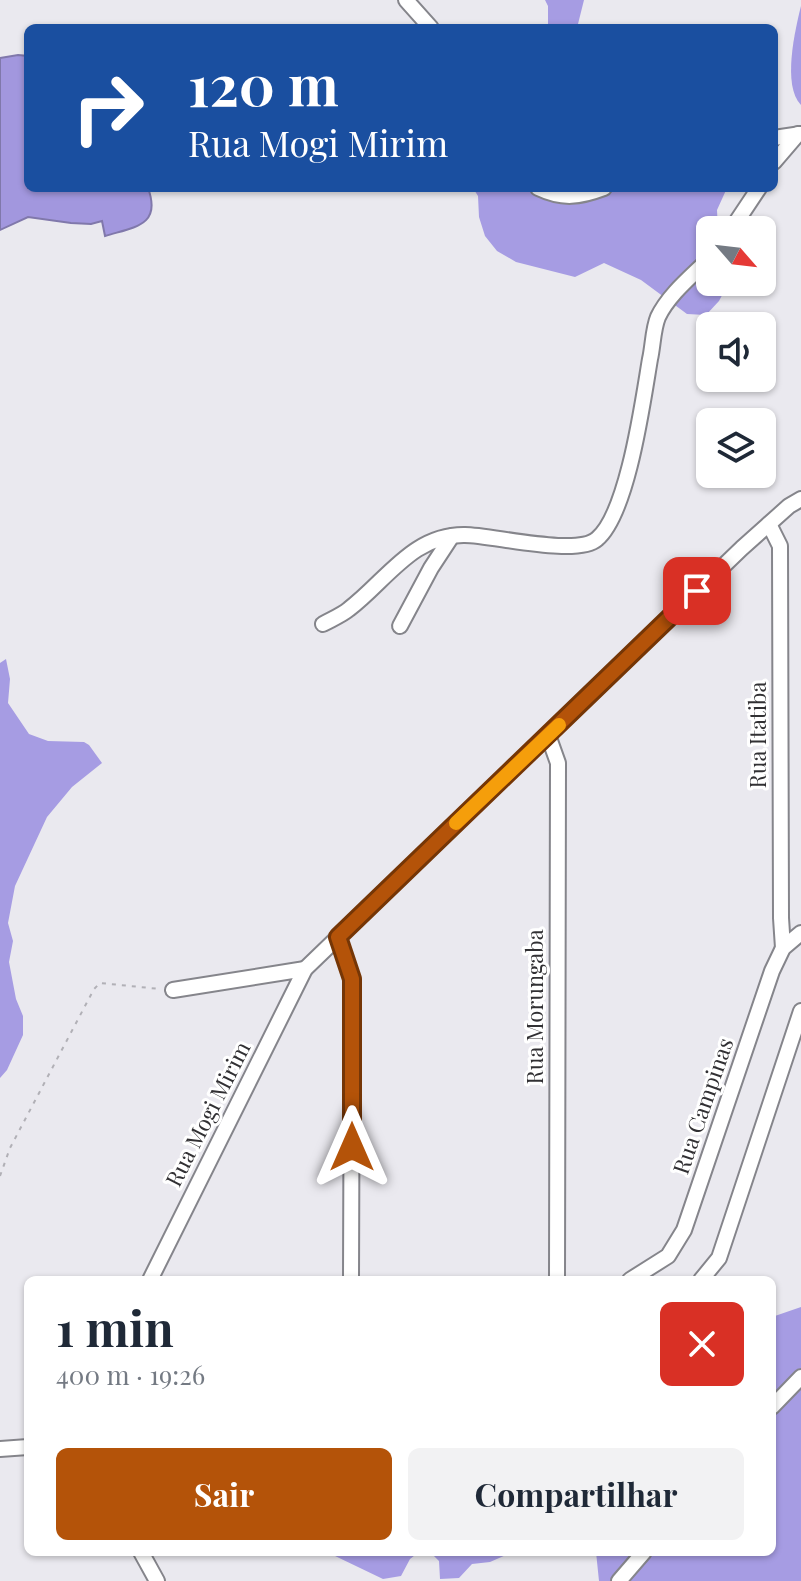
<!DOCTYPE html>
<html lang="pt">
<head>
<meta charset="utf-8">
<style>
  body { margin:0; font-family:"Playfair Display",serif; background:#f2f2f3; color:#1f2937; height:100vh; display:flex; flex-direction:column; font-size:30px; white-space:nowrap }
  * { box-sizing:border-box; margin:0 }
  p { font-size:26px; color:#747a83 }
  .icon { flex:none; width:44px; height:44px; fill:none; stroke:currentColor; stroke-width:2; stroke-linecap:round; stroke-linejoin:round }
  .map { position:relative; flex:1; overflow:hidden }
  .sheet { position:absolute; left:24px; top:1276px; width:752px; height:280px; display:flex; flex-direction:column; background:#fff; border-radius:12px; box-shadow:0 2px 6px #0004 }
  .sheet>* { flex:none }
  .guide { position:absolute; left:24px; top:24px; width:754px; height:168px; border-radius:12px; box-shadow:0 2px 6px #0004; background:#1a4fa0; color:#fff; overflow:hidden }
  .needle { width:52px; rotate:118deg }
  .fabs { position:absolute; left:696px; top:216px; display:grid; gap:16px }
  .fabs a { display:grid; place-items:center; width:80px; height:80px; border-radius:12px; background:#fff; box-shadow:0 2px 6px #0004; font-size:40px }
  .pin { position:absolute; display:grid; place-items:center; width:68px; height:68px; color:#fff; margin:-34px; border-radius:16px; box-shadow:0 4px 12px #0006 }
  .me { position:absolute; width:88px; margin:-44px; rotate:0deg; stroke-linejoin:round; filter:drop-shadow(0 0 6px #0008) }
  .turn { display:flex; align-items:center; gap:28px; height:168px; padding:0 32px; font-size:36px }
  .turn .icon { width:104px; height:104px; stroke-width:2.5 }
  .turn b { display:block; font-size:56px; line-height:68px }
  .round { display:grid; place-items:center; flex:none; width:84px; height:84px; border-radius:12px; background:#f2f2f3 }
  .overview { display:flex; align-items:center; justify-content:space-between; height:136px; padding:0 32px }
  h1 { font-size:48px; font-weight:700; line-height:60px }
  .action { display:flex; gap:16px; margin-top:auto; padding:16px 32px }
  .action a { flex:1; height:92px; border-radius:12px; background:#b45309; color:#fff; font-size:32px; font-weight:700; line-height:92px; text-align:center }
  .action a+a { background:#f2f2f3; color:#1f2937 }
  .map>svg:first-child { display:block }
  .forest { fill:#a69ce3 }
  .water { fill:#a297de; stroke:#8078ab; stroke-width:2 }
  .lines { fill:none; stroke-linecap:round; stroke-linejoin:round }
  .minor-casing { stroke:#85858b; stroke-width:18 }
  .path { stroke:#b1b0b6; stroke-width:2; stroke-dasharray:4 6; stroke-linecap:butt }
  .minor { stroke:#fff; stroke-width:14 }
  .route-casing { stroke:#753606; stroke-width:20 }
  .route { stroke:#b45309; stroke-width:14 }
  .slow { stroke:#f59e0b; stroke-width:14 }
  .labels { text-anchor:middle; stroke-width:6; stroke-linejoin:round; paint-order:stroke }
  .street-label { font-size:22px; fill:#313033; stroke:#fff }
</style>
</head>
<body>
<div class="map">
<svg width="801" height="1581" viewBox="0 0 801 1581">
  <rect width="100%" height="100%" fill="#eae9ef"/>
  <g class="forest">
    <polygon points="545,0 584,0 577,28 543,28 548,24 548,6"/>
    <path d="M801,6v99c-19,-19 -6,-75 0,-99z"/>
    <polygon points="473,188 727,188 717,210 718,230 710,230 710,282 728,282 728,284 719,301 706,315 687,314 641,280 604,263 575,277 516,262 497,251 485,236 479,217 478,196"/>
    <polygon points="6,659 10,679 8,703 29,734 48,741 84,742 89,745 102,763 72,787 47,817 15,886 8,923 13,941 9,962 16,999 23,1016 23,1035 7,1070 0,1078 0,663"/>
    <polygon points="801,1307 801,1581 599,1581 596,1552 772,1552 772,1317"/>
    <polygon points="307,1552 419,1552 410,1559 401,1576 383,1579 333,1555"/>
    <polygon points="430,1552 513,1552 490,1562 472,1564 459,1578 440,1579 439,1561"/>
  </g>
  <path class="water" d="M18,55l10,1v132h120c14,38 -14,39 -43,48l-3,-15 -11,3 -20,-1 -43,-6 -28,13v-172z"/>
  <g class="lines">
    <defs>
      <g id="minor">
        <polyline points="406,0 431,28"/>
        <polyline points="774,138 801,134"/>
        <polyline points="774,162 798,134"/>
        <path d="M538,188c25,12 42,9 66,0"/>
        <polyline points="731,230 759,188"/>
        <polyline points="769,524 780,546 781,918 783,948"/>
        <path d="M323,624c9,-5 19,-9 26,-15 37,-28 64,-75 116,-74 27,0 112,22 132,4 31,-26 46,-139 53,-180 3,-13 3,-30 8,-42 11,-23 34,-41 52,-59"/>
        <polyline points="400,626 431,568 452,536"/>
        <polyline points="548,735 558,763 557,1280"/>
        <polyline points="338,937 352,979 351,1280"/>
        <polyline points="173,990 305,969"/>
        <polyline points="150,1280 305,969 742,548 789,506 801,499"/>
        <polyline points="630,1280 668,1256 684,1230 772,971 783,948 801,933"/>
        <polyline points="701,1280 719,1258 801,1011"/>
        <polyline points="772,1407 801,1377"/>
        <polyline points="0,1449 28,1447"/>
        <polyline points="141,1552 157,1581"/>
        <polyline points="619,1581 644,1552"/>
      </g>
    </defs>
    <use href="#minor" class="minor-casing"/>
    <polyline class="path" points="0,1176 10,1148 94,989 100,983 160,989"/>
    <use href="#minor" class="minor"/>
  </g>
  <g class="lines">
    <defs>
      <polyline id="route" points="352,1147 352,979 338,937 697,591"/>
    </defs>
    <use href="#route" class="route-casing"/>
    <use href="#route" class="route"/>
    <polyline class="slow" points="456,823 559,725"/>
  </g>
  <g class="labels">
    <g class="street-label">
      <text transform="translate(758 735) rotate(-90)" y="8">Rua Itatiba</text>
      <text transform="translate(535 1007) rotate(-90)" y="8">Rua Morungaba</text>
      <text transform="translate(703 1106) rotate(-71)" y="8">Rua Campinas</text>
      <text transform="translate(208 1114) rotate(-63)" y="8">Rua Mogi Mirim</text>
    </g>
  </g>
</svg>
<div class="fabs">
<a><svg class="needle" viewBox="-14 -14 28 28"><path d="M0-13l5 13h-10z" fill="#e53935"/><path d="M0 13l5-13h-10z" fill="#747a83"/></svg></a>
<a><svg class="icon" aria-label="sound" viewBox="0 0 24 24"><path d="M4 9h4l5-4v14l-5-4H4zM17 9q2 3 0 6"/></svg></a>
<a><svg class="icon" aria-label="layers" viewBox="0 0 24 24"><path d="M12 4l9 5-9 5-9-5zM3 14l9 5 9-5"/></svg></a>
</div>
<div class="pin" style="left:697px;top:591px;background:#d93025"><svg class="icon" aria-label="arrive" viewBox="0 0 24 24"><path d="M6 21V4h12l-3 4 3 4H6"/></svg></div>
<svg class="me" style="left:352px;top:1147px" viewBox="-20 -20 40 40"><path d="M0-17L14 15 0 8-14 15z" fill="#b45309" stroke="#fff" stroke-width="4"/></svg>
<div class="guide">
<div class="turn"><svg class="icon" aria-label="right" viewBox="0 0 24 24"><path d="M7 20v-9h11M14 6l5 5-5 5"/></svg><div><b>120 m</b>Rua Mogi Mirim</div></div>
</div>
<section class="sheet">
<div class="overview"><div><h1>1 min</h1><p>400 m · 19:26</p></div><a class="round" style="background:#d93025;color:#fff"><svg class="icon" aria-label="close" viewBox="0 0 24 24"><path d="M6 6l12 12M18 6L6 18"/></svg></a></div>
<div class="action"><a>Sair</a><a>Compartilhar</a></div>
</section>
</div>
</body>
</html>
